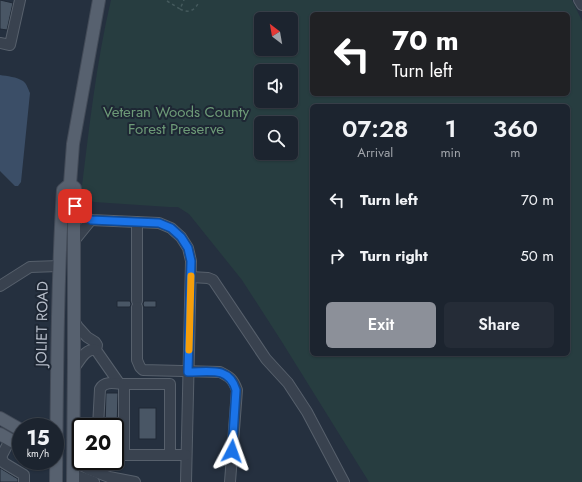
<!DOCTYPE html>
<html lang="en">
<head>
<meta charset="utf-8">
<style>
  body { margin:0; font-family:Jost,sans-serif; background:#252c37; color:#f1f3f6; height:100vh; display:flex; flex-direction:column; font-size:15px; white-space:nowrap }
  * { box-sizing:border-box; margin:0 }
  p { font-size:13px; color:#a0a4aa }
  .icon { flex:none; width:22px; height:22px; fill:none; stroke:currentColor; stroke-width:2; stroke-linecap:round; stroke-linejoin:round }
  .map { position:relative; flex:1; overflow:hidden }
  .drawer { position:absolute; left:310px; top:104px; width:260px; height:252px; display:flex; flex-direction:column; background:#1c242f; border-radius:6px; box-shadow:0 1px 3px #0004,0 0 0 1px #3a414b }
  .drawer>* { flex:none }
  .banner { position:absolute; left:310px; top:12px; width:260px; height:84px; border-radius:6px; box-shadow:0 1px 3px #0004,0 0 0 1px #3a414b; background:#202124; color:#fff; overflow:hidden }
  .needle { width:26px; rotate:329deg }
  .tools { position:absolute; left:254px; top:12px; display:grid; gap:8px }
  .tools a { display:grid; place-items:center; width:44px; height:44px; border-radius:6px; background:#1c242f; box-shadow:0 1px 3px #0004,0 0 0 1px #3a414b; font-size:20px }
  .speed { position:absolute; left:12px; top:418px; display:flex; gap:8px; font-size:20px; font-weight:700; text-align:center }
  .speed>* { display:grid; place-content:center; width:52px; height:52px; border-radius:50%; background:#1c242f; box-shadow:0 1px 3px #0004,0 0 0 1px #3a414b; line-height:1 }
  .speed small { font-size:10px; font-weight:400 }
  .speed .limit { border:2px solid #111; border-radius:6px; background:#fff; color:#111 }
  .pin { position:absolute; display:grid; place-items:center; width:34px; height:34px; color:#fff; margin:-17px; border-radius:8px; box-shadow:0 2px 6px #0006 }
  .me { position:absolute; width:44px; margin:-22px; rotate:4deg; stroke-linejoin:round; filter:drop-shadow(0 0 3px #0008) }
  .turn { display:flex; align-items:center; gap:14px; height:84px; padding:0 16px; font-size:18px }
  .turn .icon { width:52px; height:52px; stroke-width:2.5 }
  .turn b { display:block; font-size:28px; line-height:34px }
  .eta { display:flex; justify-content:space-evenly; align-items:center; height:68px; text-align:center }
  .eta b { font-size:24px; font-weight:600; line-height:28px }
  .button { display:flex; gap:8px; margin-top:auto; padding:8px 16px }
  .button a { flex:1; height:46px; border-radius:6px; background:#8c9099; color:#fff; font-size:16px; font-weight:600; line-height:46px; text-align:center }
  .button a+a { background:#252c37; color:#f1f3f6 }
  ul { padding:0; list-style:none }
  li { display:flex; align-items:center; gap:12px; height:56px; padding:0 16px }
  li div { flex:1 }
  li b { display:block; font-size:15px }
  li em { font-style:normal }
  .map>svg:first-child { display:block }
  .green { fill:#273d40; fill-rule:evenodd }
  .water { fill:#3b4e67 }
  .building { fill:#495665; stroke:#202936 }
  .lines { fill:none; stroke-linecap:round; stroke-linejoin:round }
  .minor-casing { stroke:#57606c; stroke-width:12 }
  .major-casing { stroke:#434b58; stroke-width:14 }
  .path { stroke:#455a5d; stroke-width:1.5; stroke-dasharray:3 3; stroke-linecap:butt }
  .minor { stroke:#39424f; stroke-width:10 }
  .major { stroke:#57616f; stroke-width:12 }
  .route-casing { stroke:#114b97; stroke-width:10 }
  .route { stroke:#1a73e8; stroke-width:7 }
  .slow { stroke:#f59e0b; stroke-width:7 }
  .labels { text-anchor:middle; stroke-width:4; stroke-linejoin:round; paint-order:stroke }
  .park-label { font-size:15px; fill:#6d9a77; stroke:#1e2734 }
  .street-label { font-size:15px; fill:#b6bdc9; stroke:#1e2734 }
</style>
</head>
<body>
<div class="map">
<svg width="582" height="482" viewBox="0 0 582 482">
  <rect width="100%" height="100%" fill="#25303f"/>
  <path class="green" d="M111,0h461l10,21v461h-213l-87,-140 -40,-62 -53,-66 -11,-7h-9l-75,-5 -8,-3 -5,-5c8,-64 15,-131 30,-194zM312,14h256v80h-256zM261,19h30v30h-30zM261,71h30v30h-30zM312,106h256v248h-256zM261,123h30v30h-30z"/>
  <path class="water" d="M0,75c7,1 17,2 23,6 4,3 5,8 7,12l-9,89 -3,4h-3l-15,-15z"/>
  <g class="building">
    <polygon points="0,0 13,3 7,30 0,29"/>
    <polygon points="117,301 130,301 131,304 130,307 117,307"/>
    <polygon points="144,301 156,301 156,307 144,307 143,304"/>
    <polygon points="106,393 118,393 117,427 105,427"/>
    <rect x="139" y="408" width="17" height="31"/>
    <polygon points="0,468 18,479 18,482 0,482"/>
  </g>
  <g class="lines">
    <defs>
      <g id="minor">
        <polyline points="579,0 582,5"/>
        <polyline points="0,43 10,45 20,0"/>
        <polyline points="75,206 83,215 91,220 159,223 171,228 181,237 188,248 191,261 186,482"/>
        <polyline points="137,222 137,301"/>
        <polyline points="74,241 91,220"/>
        <polyline points="191,277 208,278 213,280 217,286 266,359 288,383 307,412 344,482"/>
        <polyline points="0,286 30,267 59,266"/>
        <path d="M137,307v53l3,7 3,3 77,2c10,5 13,7 17,18l-7,92"/>
        <polyline points="74,321 78,327 87,337 95,342 97,345 96,350 119,383"/>
        <path d="M74,368c6,-7 11,-20 22,-18"/>
        <path d="M98,427l2,-38c4,-8 14,-6 23,-5"/>
        <polyline points="10,440 1,457 4,463 24,475 24,482"/>
        <polyline points="170,455 170,384 124,384 124,455 186,455"/>
        <polyline points="73,460 88,469 109,477 135,482"/>
        <polyline points="73,474 94,482"/>
      </g>
      <g id="major">
        <polyline points="70,184 75,188 74,228 74,359 73,482"/>
        <polyline points="0,418 21,430"/>
        <polyline points="0,434 21,446"/>
        <path d="M56,482c1,-97 1,-195 7,-292l7,-6 3,-40 26,-144"/>
      </g>
    </defs>
    <use href="#minor" class="minor-casing"/>
    <use href="#major" class="major-casing"/>
    <g class="path">
      <polyline points="167,1 180,9 184,0"/>
      <path d="M180,9c9,5 15,1 19,-7"/>
    </g>
    <use href="#minor" class="minor"/>
    <use href="#major" class="major"/>
  </g>
  <g class="lines">
    <defs>
      <path id="route" d="M75,206l8,9 8,5 68,3 12,5 10,9 7,11 3,13 -3,111c21,0 41,-6 48,18l-4,61"/>
    </defs>
    <use href="#route" class="route-casing"/>
    <use href="#route" class="route"/>
    <polyline class="slow" points="189,350 191,276"/>
  </g>
  <g class="labels">
    <g class="park-label">
      <text x="176" y="117">Veteran Woods County<tspan x="176" dy="17">Forest Preserve</tspan></text>
    </g>
    <g class="street-label">
      <text transform="translate(42 324) rotate(-89)" y="5">JOLIET ROAD</text>
    </g>
  </g>
</svg>
<div class="tools">
<a><svg class="needle" viewBox="-14 -14 28 28"><path d="M0-13l5 13h-10z" fill="#e53935"/><path d="M0 13l5-13h-10z" fill="#a0a4aa"/></svg></a>
<a><svg class="icon" aria-label="sound" viewBox="0 0 24 24"><path d="M4 9h4l5-4v14l-5-4H4zM17 9q2 3 0 6"/></svg></a>
<a><svg class="icon" aria-label="search" viewBox="0 0 24 24"><circle cx="10" cy="10" r="6"/><path d="M15 15l6 6"/></svg></a>
</div>
<div class="speed"><div>15<small>km/h</small></div><div class="limit">20</div></div>
<div class="pin" style="left:75px;top:206px;background:#d93025"><svg class="icon" aria-label="arrive" viewBox="0 0 24 24"><path d="M6 21V4h12l-3 4 3 4H6"/></svg></div>
<svg class="me" style="left:232px;top:451px" viewBox="-20 -20 40 40"><path d="M0-17L14 15 0 8-14 15z" fill="#1a73e8" stroke="#fff" stroke-width="4"/></svg>
<div class="banner">
<div class="turn"><svg class="icon" aria-label="left" viewBox="0 0 24 24"><path d="M17 20v-9H6M10 6l-5 5 5 5"/></svg><div><b>70 m</b>Turn left</div></div>
</div>
<section class="drawer">
<div class="eta">
<div><b>07:28</b><p>Arrival</p></div>
<div><b>1</b><p>min</p></div>
<div><b>360</b><p>m</p></div>
</div>
<ul>
<li><svg class="icon" aria-label="left" viewBox="0 0 24 24"><path d="M17 20v-9H6M10 6l-5 5 5 5"/></svg><div><b>Turn left</b></div><em>70 m</em></li>
<li><svg class="icon" aria-label="right" viewBox="0 0 24 24"><path d="M7 20v-9h11M14 6l5 5-5 5"/></svg><div><b>Turn right</b></div><em>50 m</em></li>
</ul>
<div class="button"><a>Exit</a><a>Share</a></div>
</section>
</div>
</body>
</html>
